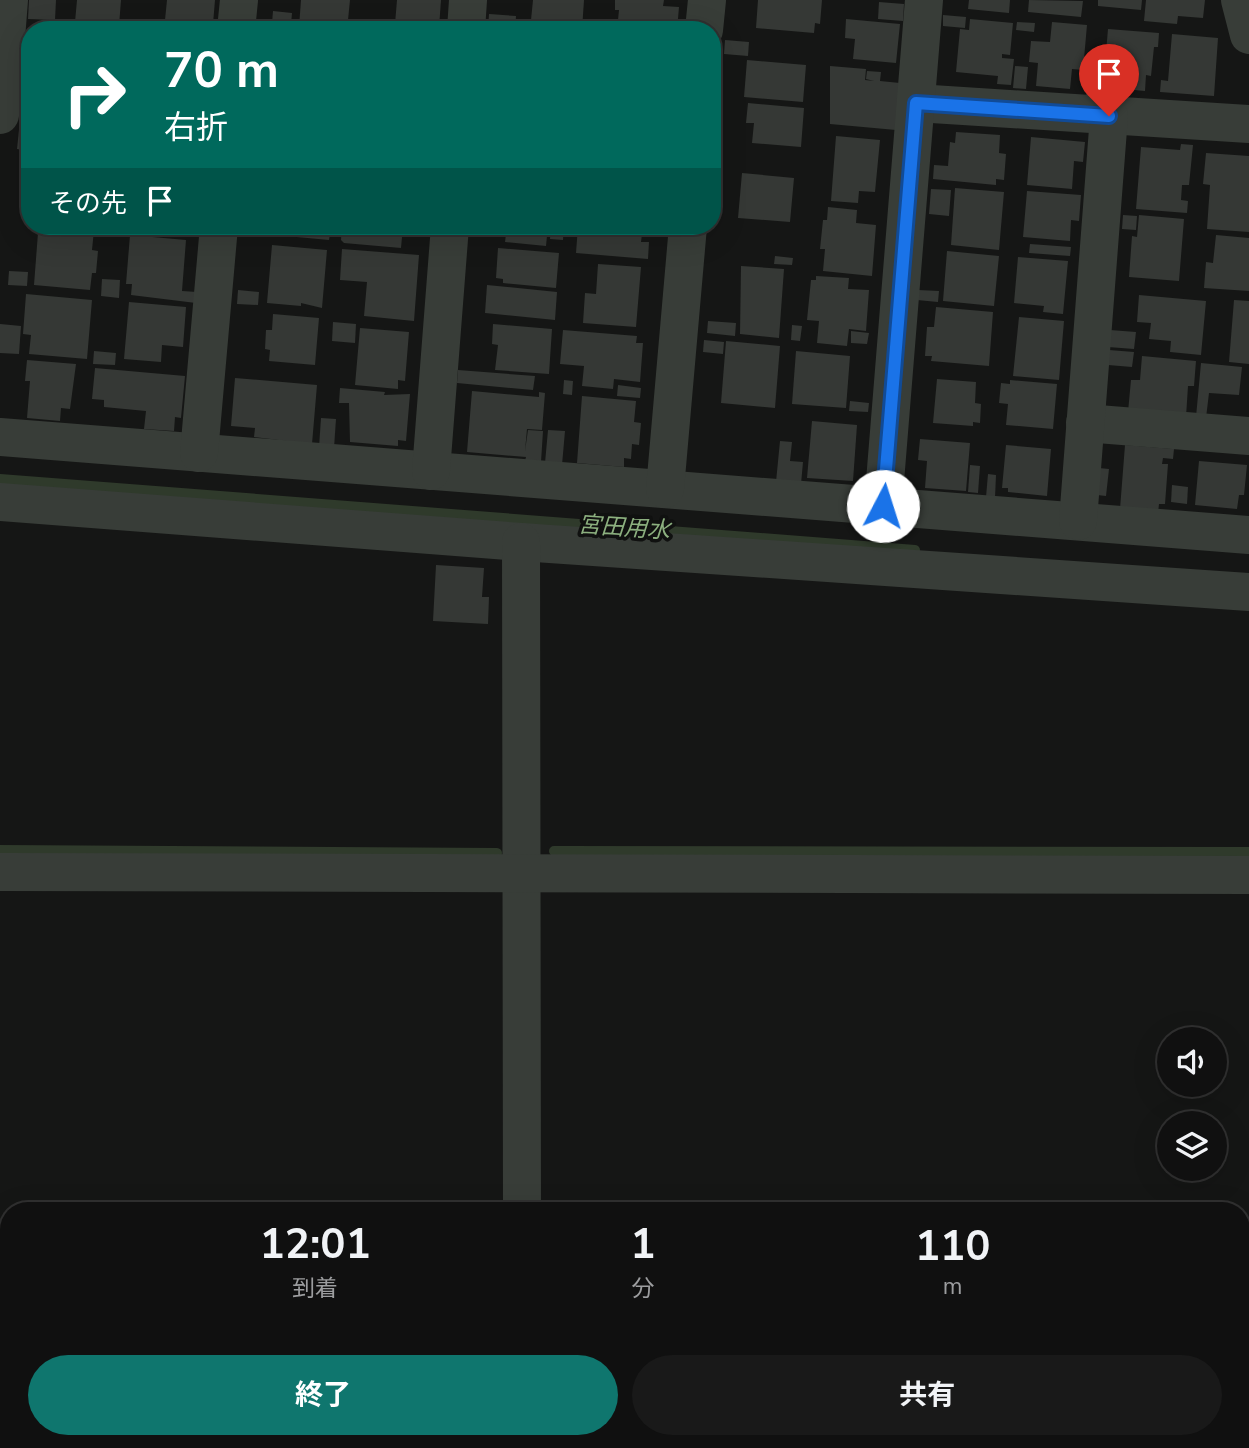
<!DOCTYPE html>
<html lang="ja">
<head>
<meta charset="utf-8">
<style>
  body { margin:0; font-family:"Nunito Sans","Noto Sans JP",sans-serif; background:#191919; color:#f1f3f6; height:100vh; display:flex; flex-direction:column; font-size:26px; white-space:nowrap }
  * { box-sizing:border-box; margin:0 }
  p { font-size:23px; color:#9c9d9f }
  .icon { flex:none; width:38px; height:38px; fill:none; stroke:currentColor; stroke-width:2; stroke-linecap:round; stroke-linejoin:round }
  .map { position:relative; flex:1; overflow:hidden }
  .side { position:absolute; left:0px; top:1202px; width:1250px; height:247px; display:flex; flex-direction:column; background:#101010; border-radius:28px 28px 0 0; box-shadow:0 7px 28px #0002,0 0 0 2px #303030 }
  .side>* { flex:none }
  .banner { position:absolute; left:21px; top:21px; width:700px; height:214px; border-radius:28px; box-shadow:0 7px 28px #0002,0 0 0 2px #303030; background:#00695c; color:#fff; overflow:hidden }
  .buttons { position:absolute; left:1157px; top:1027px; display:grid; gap:14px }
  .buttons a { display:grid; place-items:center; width:70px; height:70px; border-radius:50%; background:#101010; box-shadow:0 7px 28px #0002,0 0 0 2px #303030; font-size:35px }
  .pin { position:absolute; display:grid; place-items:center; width:60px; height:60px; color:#fff; margin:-72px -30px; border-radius:50% 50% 50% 0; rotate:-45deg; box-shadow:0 0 7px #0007 }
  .pin .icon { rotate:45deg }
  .me { position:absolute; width:77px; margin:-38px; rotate:5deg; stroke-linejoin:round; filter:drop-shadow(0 0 5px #0008) }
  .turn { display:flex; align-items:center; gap:24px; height:147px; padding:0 28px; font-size:32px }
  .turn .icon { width:91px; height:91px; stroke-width:2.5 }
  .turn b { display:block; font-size:49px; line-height:60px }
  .then { display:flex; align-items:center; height:66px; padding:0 28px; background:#0003; gap:14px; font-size:26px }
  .eta { display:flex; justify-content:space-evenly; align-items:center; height:119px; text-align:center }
  .eta b { font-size:42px; font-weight:700; line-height:49px }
  .primary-button { display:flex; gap:14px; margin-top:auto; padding:14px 28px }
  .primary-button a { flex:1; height:80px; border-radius:42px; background:#0f766e; color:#fff; font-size:28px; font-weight:700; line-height:80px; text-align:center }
  .primary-button a+a { background:#191919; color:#f1f3f6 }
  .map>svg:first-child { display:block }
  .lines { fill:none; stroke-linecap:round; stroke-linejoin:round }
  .stream { stroke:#2f3a2b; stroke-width:10 }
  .building { fill:#353835 }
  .minor { stroke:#383d38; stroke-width:38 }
  .route-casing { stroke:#114b97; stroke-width:18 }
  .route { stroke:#1a73e8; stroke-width:12 }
  .labels { text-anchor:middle; stroke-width:7; stroke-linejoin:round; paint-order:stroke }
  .water-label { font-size:23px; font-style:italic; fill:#8cb07f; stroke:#101110 }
</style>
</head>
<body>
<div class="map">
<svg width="1249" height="1448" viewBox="0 0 1249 1448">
  <rect width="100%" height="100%" fill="#151615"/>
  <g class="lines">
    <g class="stream">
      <polyline points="0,479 915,550"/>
      <polyline points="0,850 497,853"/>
      <polyline points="554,851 1249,852"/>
    </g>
  </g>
  <g class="building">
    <polygon points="29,0 56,0 55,20 28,19"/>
    <polygon points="77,0 121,0 119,26 75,22"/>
    <polygon points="167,0 215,0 213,24 165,20"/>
    <polygon points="301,0 350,0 347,30 299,27"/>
    <polygon points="397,0 441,0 439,28 395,24"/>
    <polygon points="533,0 584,0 582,30 530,30"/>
    <polygon points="615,0 664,0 663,6 679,7 677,30 617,30 619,10 615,10"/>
    <polygon points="758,0 822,0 820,24 815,23 814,33 756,28"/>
    <polygon points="969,0 1010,0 1009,13 968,9"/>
    <polygon points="1029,0 1083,1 1081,17 1028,12"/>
    <polygon points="1098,0 1142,0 1141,10 1098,6"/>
    <polygon points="1146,0 1205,0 1203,18 1178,16 1177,24 1144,21"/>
    <polygon points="879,2 904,4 903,21 878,19"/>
    <polygon points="273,11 292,13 291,25 272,23"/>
    <polygon points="489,14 516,16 515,30 488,29"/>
    <polygon points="943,15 966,17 965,28 943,26"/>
    <polygon points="846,19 900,24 896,63 853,59 855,39 845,38"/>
    <polygon points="970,19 1013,23 1010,55 1002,54 1002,58 1014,59 1011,85 997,84 998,76 956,72 960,29 969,30"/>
    <polygon points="1017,22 1035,23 1034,32 1016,30"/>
    <polygon points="1052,22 1087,25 1083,70 1072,69 1070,89 1036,86 1038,63 1029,62 1031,41 1050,42"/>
    <polygon points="1108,29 1159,33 1158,47 1154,47 1151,76 1146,75 1145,91 1103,87"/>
    <polygon points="1172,34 1218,38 1214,96 1160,92 1161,80 1168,81"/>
    <polygon points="725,40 749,42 748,56 724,54"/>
    <polygon points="747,60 806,65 803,102 744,97"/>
    <polygon points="830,66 866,69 865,80 874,81 866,79 867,71 881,72 880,81 900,83 896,130 830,124"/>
    <polygon points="1015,66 1028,67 1026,89 1013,88"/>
    <polygon points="1088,71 1101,72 1099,98 1086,97"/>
    <polygon points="748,103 804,108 801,147 752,143 754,123 746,123"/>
    <polygon points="20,120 30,121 30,151 17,149"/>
    <polygon points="956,132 1000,135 999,153 1006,154 1004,180 996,179 996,185 933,179 934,165 948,166 950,142 955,143"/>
    <polygon points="836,136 880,140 875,192 859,191 858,203 831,201"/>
    <polygon points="1031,137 1085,142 1083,162 1074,161 1072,189 1027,185"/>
    <polygon points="1181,144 1193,145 1189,185 1182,185 1181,200 1188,201 1187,213 1136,209 1141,147 1180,150"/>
    <polygon points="1206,153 1249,156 1249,232 1207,229 1210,185 1203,184"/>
    <polygon points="742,173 794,178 790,222 738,218"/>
    <polygon points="955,188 1004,192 999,250 951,245"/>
    <polygon points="931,189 951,190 949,216 929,214"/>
    <polygon points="1027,191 1081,195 1079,221 1071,220 1070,241 1023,237"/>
    <polygon points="828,207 857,210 856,223 876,225 872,276 823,271 825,249 820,249 823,220 827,220"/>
    <polygon points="1123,215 1137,216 1136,230 1122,229"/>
    <polygon points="1139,215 1184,219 1179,281 1129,277 1132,236 1137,237"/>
    <polygon points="48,226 94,230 92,250 98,251 96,273 92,273 90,290 34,285 38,233 47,234"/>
    <polygon points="144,226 190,226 190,232"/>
    <polygon points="243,226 269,226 269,233 243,231"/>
    <polygon points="275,226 331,226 329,240 275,235"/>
    <polygon points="342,226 403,226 401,248 344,243 341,240"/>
    <polygon points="507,226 548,226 546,246 505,242"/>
    <polygon points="551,226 564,226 563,240 550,239"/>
    <polygon points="578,226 643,226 641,242 649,242 648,259 576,253"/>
    <polygon points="130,235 186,240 182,291 197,292 196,303 131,295 132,284 126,284"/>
    <polygon points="1216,235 1249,238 1249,291 1204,288 1206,262 1213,263"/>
    <polygon points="1030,244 1071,247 1070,256 1029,253"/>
    <polygon points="272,245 327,250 322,308 301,303 301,306 267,303"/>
    <polygon points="498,248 559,253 556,288 503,283 503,279 496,278"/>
    <polygon points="342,249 419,255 414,321 364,316 367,282 340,280"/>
    <polygon points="947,251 999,256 994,306 943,301"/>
    <polygon points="775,256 793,258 792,265 774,264"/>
    <polygon points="1018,257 1068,261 1063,314 1043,312 1044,306 1014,303"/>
    <polygon points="598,264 641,267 636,327 583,323 585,293 596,294"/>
    <polygon points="741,266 784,269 779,338 740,334"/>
    <polygon points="9,271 28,272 27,286 8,285"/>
    <polygon points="816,276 849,278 848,289 869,290 866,331 849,329 847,346 817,343 819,321 807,320 811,280 816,280"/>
    <polygon points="102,279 120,280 119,298 101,296"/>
    <polygon points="487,285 557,292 555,320 485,313"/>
    <polygon points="238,290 259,292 258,305 237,304"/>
    <polygon points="918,290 939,291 938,302 917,300"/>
    <polygon points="26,294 92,300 87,359 29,354 31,335 23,334"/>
    <polygon points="1139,295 1206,301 1201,355 1170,352 1171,341 1149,339 1151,323 1137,322"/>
    <polygon points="1234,300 1249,301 1249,364 1229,362"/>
    <polygon points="129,302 186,307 183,347 162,345 161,362 124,359"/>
    <polygon points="936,307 993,312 989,366 931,361 932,356 925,356 927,327 934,327"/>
    <polygon points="273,314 319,318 315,365 269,361 270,350 265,349 266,330 272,330"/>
    <polygon points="1019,317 1064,321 1059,380 1013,376"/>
    <polygon points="708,321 736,323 735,336 707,333"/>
    <polygon points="333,322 356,324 355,343 332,341"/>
    <polygon points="0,324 21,326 19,354 0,353"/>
    <polygon points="493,324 552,329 549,374 495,370 498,345 492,344"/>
    <polygon points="792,325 802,326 800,341 791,340"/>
    <polygon points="360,328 409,332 405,381 398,380 398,389 355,385"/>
    <polygon points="563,330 637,336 636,343 643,343 640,382 614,379 613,389 582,386 584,366 560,364"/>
    <polygon points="1110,330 1136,332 1134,349 1108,347"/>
    <polygon points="851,331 869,333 867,344 851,343"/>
    <polygon points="704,340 724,342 723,354 703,352"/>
    <polygon points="726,341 780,346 775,408 721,403"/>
    <polygon points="1109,350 1134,352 1132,367 1108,365"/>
    <polygon points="94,351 116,353 115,365 93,364"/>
    <polygon points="796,351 850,356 846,408 792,404"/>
    <polygon points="1142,356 1196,361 1194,386 1188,386 1186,417 1128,412 1131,380 1140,380"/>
    <polygon points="27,360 76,364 70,409 61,408 60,421 27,418 30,381 25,381"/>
    <polygon points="1201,363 1242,367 1239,395 1209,393 1206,418 1196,417"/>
    <polygon points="95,368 185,376 181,418 175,417 174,431 144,429 146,411 104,407 104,400 92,399"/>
    <polygon points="458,370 535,376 533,390 457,383"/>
    <polygon points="235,378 317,385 312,444 254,437 255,428 231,426"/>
    <polygon points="937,379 976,382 975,403 981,404 980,423 973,422 973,426 933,423"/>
    <polygon points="564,380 573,381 572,395 563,394"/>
    <polygon points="1010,380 1057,384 1053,429 1006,425 1008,404 999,403 1001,383 1010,384"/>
    <polygon points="618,385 641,388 640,398 617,396"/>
    <polygon points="340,388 385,392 384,395 410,394 406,441 398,440 398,446 350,442 349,403 339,403"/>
    <polygon points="472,391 539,397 539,392 545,393 542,430 527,429 525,451 528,430 543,431 541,462 525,461 526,457 467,452"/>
    <polygon points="582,396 636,401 634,422 641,423 639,445 632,444 631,459 624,458 624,467 577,463"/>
    <polygon points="850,401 869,403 868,412 849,411"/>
    <polygon points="321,418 336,419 334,448 319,447"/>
    <polygon points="812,421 857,425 853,481 807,478"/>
    <polygon points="548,430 565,431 562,465 545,463"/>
    <polygon points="920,439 970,443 966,491 925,488 927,461 918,460"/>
    <polygon points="780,441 792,442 790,461 803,462 801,484 776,482"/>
    <polygon points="1006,445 1051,449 1047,496 1008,492 1008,488 1002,488"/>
    <polygon points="1125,445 1174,449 1173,459 1163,458 1162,464 1168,464 1165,504 1159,504 1158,513 1120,509"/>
    <polygon points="1199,461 1247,465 1244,495 1239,495 1237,509 1195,505"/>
    <polygon points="970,465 980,466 978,493 968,492"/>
    <polygon points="1099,468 1109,469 1106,496 1097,495"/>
    <polygon points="988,474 996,475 995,498 986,497"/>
    <polygon points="1172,485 1188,487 1187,504 1171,502"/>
    <polygon points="436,565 484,568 482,597 489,597 488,624 433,621"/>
  </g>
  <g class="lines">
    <g class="minor">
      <polyline points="1240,0 1249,35"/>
      <polyline points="236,30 239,0"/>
      <polyline points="466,30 468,0"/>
      <polyline points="704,30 707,0"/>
      <polyline points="916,103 1249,124"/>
      <polyline points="0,115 9,0"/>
      <polyline points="1085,423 1249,436"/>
      <polyline points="0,437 1249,535"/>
      <polyline points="199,453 219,226"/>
      <polyline points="431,471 450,226"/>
      <polyline points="665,489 688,226"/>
      <polyline points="0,502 521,542 1249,592"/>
      <polyline points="883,506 924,0"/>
      <polyline points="1078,521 1109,116"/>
      <polyline points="521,542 522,1211"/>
      <polyline points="0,872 1249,875"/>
      <polyline points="522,1440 522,1448"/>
    </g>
  </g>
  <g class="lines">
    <defs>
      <polyline id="route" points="883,506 916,103 1109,116"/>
    </defs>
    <use href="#route" class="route-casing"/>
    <use href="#route" class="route"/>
  </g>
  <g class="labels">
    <g class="water-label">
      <text transform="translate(624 527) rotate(4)" y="8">宮田用水</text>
    </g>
  </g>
</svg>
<div class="buttons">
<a><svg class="icon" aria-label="sound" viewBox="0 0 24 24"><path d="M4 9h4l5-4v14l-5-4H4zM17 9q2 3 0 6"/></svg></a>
<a><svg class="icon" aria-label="layers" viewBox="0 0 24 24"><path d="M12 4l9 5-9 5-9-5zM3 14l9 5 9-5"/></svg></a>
</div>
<div class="pin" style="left:1109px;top:116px;background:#d93025"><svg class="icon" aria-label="arrive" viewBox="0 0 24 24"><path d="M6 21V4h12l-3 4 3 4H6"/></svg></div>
<svg class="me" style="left:883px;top:506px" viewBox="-20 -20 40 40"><circle r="19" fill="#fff"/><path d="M0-13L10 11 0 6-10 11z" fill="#1a73e8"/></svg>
<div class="banner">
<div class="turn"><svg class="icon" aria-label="right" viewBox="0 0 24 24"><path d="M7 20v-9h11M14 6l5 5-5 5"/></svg><div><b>70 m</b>右折</div></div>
<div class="then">その先<svg class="icon" aria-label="arrive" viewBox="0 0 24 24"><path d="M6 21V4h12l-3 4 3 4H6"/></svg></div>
</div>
<section class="side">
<div class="eta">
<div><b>12:01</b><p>到着</p></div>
<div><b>1</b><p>分</p></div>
<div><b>110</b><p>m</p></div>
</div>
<div class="primary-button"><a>終了</a><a>共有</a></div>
</section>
</div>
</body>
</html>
